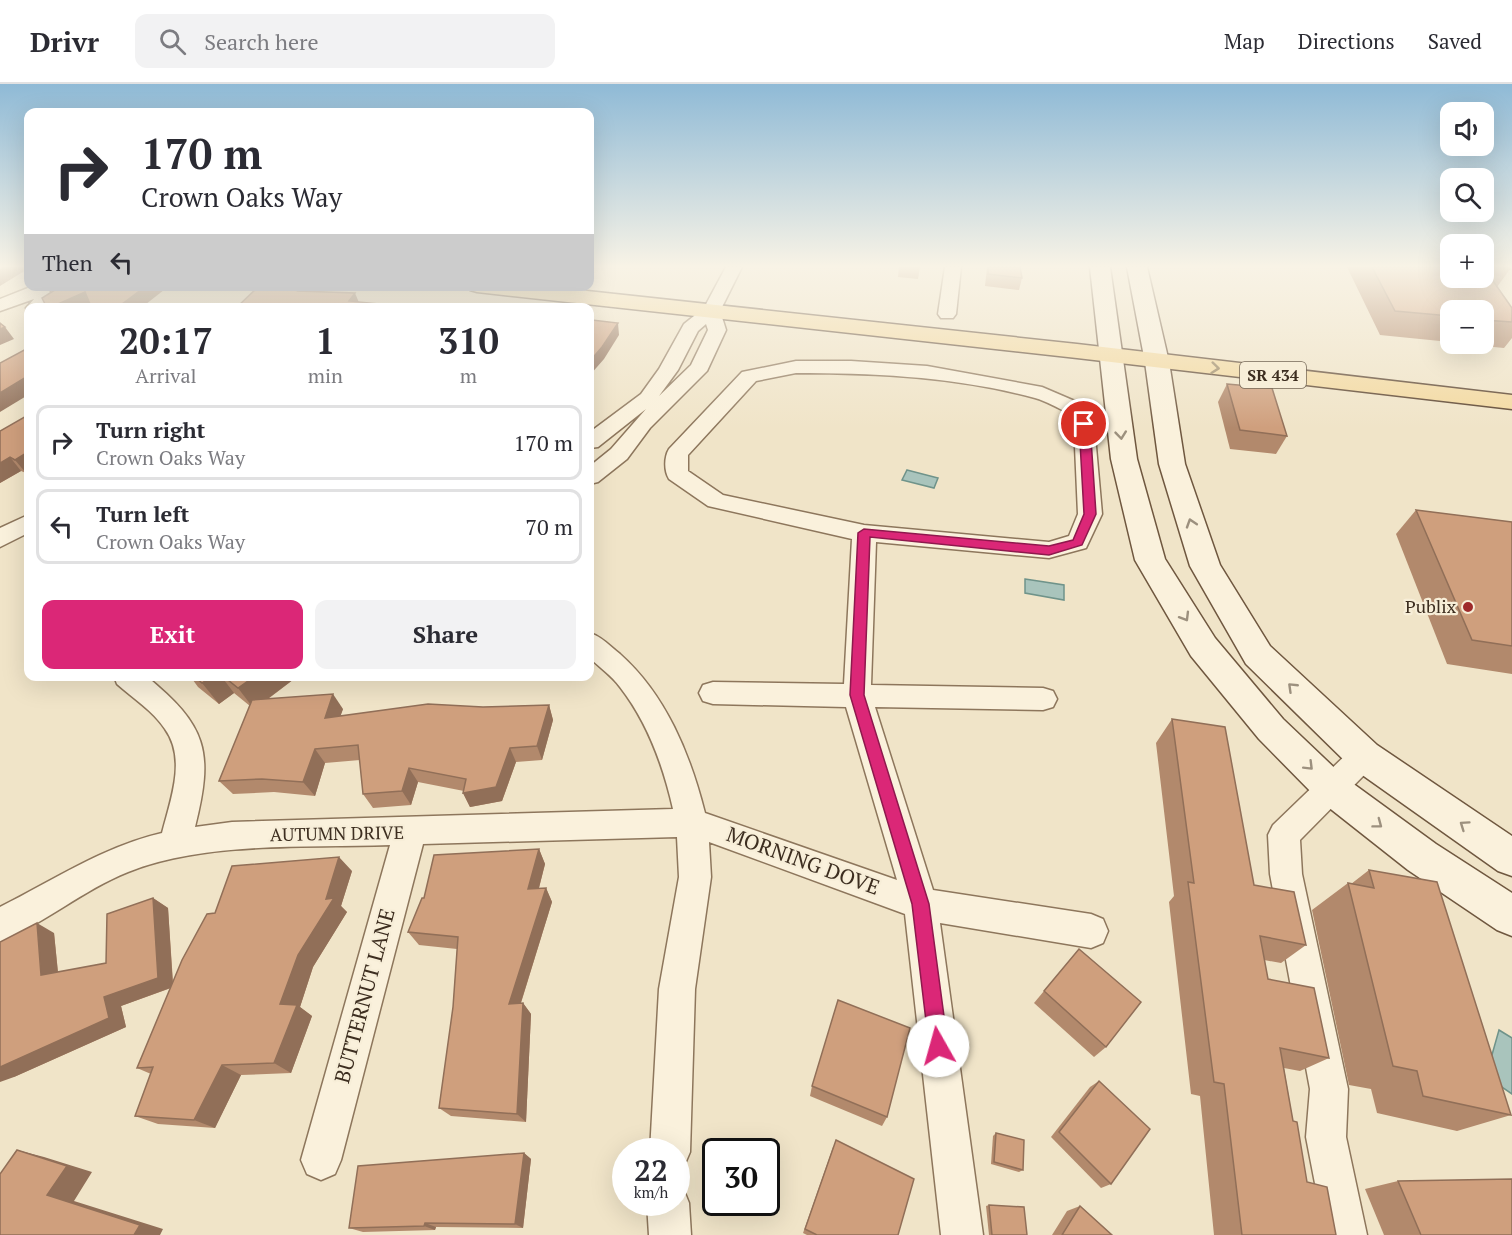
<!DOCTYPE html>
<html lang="en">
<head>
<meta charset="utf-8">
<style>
  body { margin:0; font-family:"PT Serif",serif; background:#f2f2f3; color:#2b2b33; height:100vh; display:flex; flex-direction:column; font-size:22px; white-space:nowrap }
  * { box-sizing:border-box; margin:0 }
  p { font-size:20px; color:#7c7c81 }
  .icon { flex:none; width:33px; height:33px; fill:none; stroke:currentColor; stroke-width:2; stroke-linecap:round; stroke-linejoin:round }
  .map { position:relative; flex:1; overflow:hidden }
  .details { position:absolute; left:24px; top:219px; width:570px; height:378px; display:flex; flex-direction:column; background:#fff; border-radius:12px; box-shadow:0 6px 24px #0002 }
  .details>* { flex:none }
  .hud { position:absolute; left:24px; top:24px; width:570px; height:183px; border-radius:12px; box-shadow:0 6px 24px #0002; background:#fff; color:#2b2b33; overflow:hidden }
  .controls { position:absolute; left:1440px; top:18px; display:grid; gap:12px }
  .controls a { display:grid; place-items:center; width:54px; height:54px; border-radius:12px; background:#fff; box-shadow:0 6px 24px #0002; font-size:30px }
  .speed { position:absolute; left:612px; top:1054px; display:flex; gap:12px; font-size:30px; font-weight:700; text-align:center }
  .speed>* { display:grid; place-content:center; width:78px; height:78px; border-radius:50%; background:#fff; box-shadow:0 6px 24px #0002; line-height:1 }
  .speed small { font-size:15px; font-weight:400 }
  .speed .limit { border:3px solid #111; border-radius:9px; background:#fff; color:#111 }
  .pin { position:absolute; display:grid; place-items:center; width:51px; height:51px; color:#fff; margin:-26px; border:3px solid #fff; border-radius:50%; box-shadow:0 2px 6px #0007 }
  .me { position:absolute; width:66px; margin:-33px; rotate:353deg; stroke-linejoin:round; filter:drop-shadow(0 0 4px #0008) }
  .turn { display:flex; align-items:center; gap:21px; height:126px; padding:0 18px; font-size:27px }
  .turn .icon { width:78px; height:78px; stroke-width:2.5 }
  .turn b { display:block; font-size:42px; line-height:51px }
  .then { display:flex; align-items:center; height:57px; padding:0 18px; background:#0003; gap:12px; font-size:22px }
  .eta { display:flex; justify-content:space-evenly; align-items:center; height:102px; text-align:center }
  .eta b { font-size:36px; font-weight:600; line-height:42px }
  .primary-button { display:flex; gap:12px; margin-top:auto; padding:12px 18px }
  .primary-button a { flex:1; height:69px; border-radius:12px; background:#db2777; color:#fff; font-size:24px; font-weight:600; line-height:69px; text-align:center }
  .primary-button a+a { background:#f2f2f3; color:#2b2b33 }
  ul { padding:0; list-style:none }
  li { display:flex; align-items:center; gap:18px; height:75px; margin:0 12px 9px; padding:0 6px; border:3px solid #e1e1e2; border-radius:12px }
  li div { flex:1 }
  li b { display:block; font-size:22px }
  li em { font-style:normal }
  header { display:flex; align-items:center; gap:36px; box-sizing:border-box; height:84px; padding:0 30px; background:#fff; border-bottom:2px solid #e1e1e2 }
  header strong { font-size:28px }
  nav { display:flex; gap:33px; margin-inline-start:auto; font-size:21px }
  .search { width:420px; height:54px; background:#f2f2f3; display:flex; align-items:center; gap:15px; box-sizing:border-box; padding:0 21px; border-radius:12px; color:#7c7c81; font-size:22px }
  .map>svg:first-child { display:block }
  .water { fill:#a9c4bc; stroke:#6f938a; stroke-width:1.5 }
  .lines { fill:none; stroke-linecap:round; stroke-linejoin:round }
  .minor-casing { stroke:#8d765c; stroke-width:3 }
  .secondary-casing { stroke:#6f573f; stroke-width:3 }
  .primary-casing { stroke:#5b4430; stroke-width:3 }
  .minor { fill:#faf1dc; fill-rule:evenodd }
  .secondary { fill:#faf1dc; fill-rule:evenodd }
  .primary { fill:#f3d9a0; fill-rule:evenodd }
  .wall { fill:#b2896c }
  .shaded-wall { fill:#916f58 }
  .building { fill:#cf9f7d; stroke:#916f58; stroke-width:1.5 }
  .oneway { stroke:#988460 }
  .oneway2 { stroke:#9c907e }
  .route { fill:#db2777; stroke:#8e194d; stroke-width:1.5 }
  .poi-dot { fill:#9e2a2b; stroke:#f7eed8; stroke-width:2 }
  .labels { text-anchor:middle; stroke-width:4.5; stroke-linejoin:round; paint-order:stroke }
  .shield { fill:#f7eed8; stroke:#756857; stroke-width:1.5 }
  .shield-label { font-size:16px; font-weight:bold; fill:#3d2e20 }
  .poi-label { font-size:18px; fill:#3d2e20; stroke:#f7eed8; text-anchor:end }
  .street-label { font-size:18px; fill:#3d2e20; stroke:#f7eed8 }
  .near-street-label { font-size:21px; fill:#3d2e20; stroke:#f7eed8 }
</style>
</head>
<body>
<header>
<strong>Drivr</strong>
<div class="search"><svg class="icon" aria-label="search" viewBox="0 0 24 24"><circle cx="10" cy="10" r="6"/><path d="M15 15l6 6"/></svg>Search here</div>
<nav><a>Map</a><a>Directions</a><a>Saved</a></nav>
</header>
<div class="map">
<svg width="1512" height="1151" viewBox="0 0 1512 1151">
  <rect width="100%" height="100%" fill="#f0e4c8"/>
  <g class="water">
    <polygon points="907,386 938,394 934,404 902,396"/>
    <polygon points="1025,495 1064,501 1064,516 1025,509"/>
    <polygon points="1499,946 1512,954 1512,1010 1486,992"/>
  </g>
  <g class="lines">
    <defs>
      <g id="minor">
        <path d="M726,183h16l-22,44 6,19 -19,41 -57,57 -23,31 -29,23 -8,2v-18l21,-17 35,-40 -48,38 -8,1v-16l51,-38 18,-25 25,-45 20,-16zM706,240l2,6 -17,35 -32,31 19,-26 20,-39z"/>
        <polygon points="945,183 961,183 956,230 953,234 941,234 938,230"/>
        <polygon points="28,204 49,206 52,215 45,224 28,224 28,227 26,224 34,215 0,227 0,215"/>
        <path d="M796,277h55l76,5 115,21 42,18 10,19 8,90 -16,34 -37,10 -173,-16 -5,143 172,3 10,3 4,8 -4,8 -10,3 -168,-3 58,183 158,24 12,5 5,12 -5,12 -12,5 -151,-25 43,312h-42l-36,-321 -196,-72 2,35 -16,112 -5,163 -6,14 -8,3v-17h-26l9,-163 20,-112 -2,-40 -254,7 -82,316 -6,14 -14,6 -14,-6 -6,-14 89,-315c-83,3 -183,-4 -262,27 -45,18 -83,51 -128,70v-35c54,-27 102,-60 162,-74 8,-32 25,-74 3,-104 -12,-18 -32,-31 -48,-45l-3,-8h32c61,50 68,75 49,151l37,-5 441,-13c-10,-44 -25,-86 -53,-122 -8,-11 -21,-20 -30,-29v-25c12,4 20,13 30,21 46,41 70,100 85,159l192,67 -51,-173 -133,-3 -10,-3 -4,-8 4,-8 10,-3 131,2 8,-145 -144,-33 -39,-27c-5,-8 -5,-22 0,-30l73,-77zM796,289c80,0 161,4 239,25 11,3 23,10 33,15l6,11 4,90 -9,22 -20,6 -185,-17 -141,-30 -35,-24v-16l68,-74z"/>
        <polygon points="28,431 28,449 0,463 0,444"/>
        <polygon points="1364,659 1374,663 1379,672 1374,681 1300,756 1302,790 1348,1005 1346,1053 1367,1151 1325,1151 1306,1053 1310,1005 1270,790 1268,751 1273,741 1354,663"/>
        <polygon points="676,1102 683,1104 689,1119 691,1151 649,1151 647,1119 676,1119"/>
      </g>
      <g id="secondary">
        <polygon points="1090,183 1110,183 1137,375 1165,475 1215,554 1283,635 1344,693 1436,760 1512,809 1512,852 1497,846 1408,786 1318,715 1259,655 1191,572 1135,476 1111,375"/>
        <polygon points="1127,183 1147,183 1169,278 1185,380 1220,481 1270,562 1377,661 1512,752 1512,792 1498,787 1351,683 1246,580 1190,482 1159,380 1145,278"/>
      </g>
      <polygon id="primary" points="467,202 541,202 1077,260 1512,311 1512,325 1077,274 477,208 470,206"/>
    </defs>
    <use href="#minor" class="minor-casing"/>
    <use href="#secondary" class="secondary-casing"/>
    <use href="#primary" class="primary-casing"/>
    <use href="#minor" class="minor"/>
    <use href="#secondary" class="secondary"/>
    <use href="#primary" class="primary"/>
  </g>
  <g class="wall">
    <polygon points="0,183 28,183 28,189 26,186"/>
    <polygon points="899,183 920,183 918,195 898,193"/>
    <polygon points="987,183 1020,183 1022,194 1019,206 985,202"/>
    <polygon points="1347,183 1484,183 1510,185 1497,203 1512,224 1512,254 1504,264 1463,260 1484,260 1484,226 1450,226 1450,258 1380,251"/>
    <polygon points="61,202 141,224 93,224 91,221"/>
    <polygon points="1227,300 1287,352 1276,370 1230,365 1218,318"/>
    <polygon points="0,347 26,389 21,387 0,399"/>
    <polygon points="1416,426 1512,438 1512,590 1447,580 1396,450"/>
    <polygon points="190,592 298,592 268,615 343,625 340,632 483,623 549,621 553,636 542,676 516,678 502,717 470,723 463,709 464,707 418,698 411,721 373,724 363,710 360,676 325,679 315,712 274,708 233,710 219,697 250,622 234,609 219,620 198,603"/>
    <polygon points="1172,635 1254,801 1306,861 1281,879 1264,876 1268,895 1329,974 1300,987 1284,984 1293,1037 1307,1098 1336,1151 1214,1151 1200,1012 1191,1010 1169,818 1174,812 1156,659"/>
    <polygon points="539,765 545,780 539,804 546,804 552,818 521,919 523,919 531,930 526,1038 451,1032 439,1024 453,923 457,865 419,861 408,848 424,814"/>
    <polygon points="1369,786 1511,1031 1457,1047 1377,1029 1371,1005 1349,1001 1312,826 1348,799 1351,800"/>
    <polygon points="352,787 341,822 347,828 313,883 300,923 312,932 291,989 241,991 215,1044 158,1040 135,1032 151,990 137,984 171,904 121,922 126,943 14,993 54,849 58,888 106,879 153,814 168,824 173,898 215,829"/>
    <polygon points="1079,865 1106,963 1094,973 1034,919"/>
    <polygon points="1099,997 1111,1100 1101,1104 1051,1053 1090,1003"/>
    <polygon points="812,1002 887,1033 882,1042 810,1012"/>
    <polygon points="996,1049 1023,1086 1019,1088 991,1080 993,1052"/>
    <polygon points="833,1063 898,1151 807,1151 803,1149"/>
    <polygon points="524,1069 531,1075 523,1144 436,1143 435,1146 363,1148 349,1144"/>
    <polygon points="1398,1097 1512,1151 1384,1151 1365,1105"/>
    <polygon points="989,1121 1027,1151 989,1151 986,1122"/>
    <polygon points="1080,1122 1112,1151 1052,1151 1067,1127"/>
  </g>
  <g class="shaded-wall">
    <polygon points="3,183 24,183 26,186 0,202 0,185"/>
    <polygon points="146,202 169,202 141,224 118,223"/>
    <polygon points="85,208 91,221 86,224 49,224"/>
    <polygon points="355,209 360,221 349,217"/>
    <polygon points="618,239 619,251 604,275 590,291 590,277"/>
    <polygon points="5,243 14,255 0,261 0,245"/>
    <polygon points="28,292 28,311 0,328 0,309"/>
    <polygon points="28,368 28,388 26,389 15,376"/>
    <polygon points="10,373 21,387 0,399 0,379"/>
    <polygon points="212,592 221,592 234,609 219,620 202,599"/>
    <polygon points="255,592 298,592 254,625 238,604"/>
    <polygon points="333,610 343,625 335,648 325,634"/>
    <polygon points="549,621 553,636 542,676 537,662"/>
    <polygon points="510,664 516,678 502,717 470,723 463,709"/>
    <polygon points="315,665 325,679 315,712 303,698"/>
    <polygon points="409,684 418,698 411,721 402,707"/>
    <polygon points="539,765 545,780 535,819 528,805"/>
    <polygon points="339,773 352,787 341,822 347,828 313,883 300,923 312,932 291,989 274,979 280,920 298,871 326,815"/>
    <polygon points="546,804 552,818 517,931 509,920"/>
    <polygon points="153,814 168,824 173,903 121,922 126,943 14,993 0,998 0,983 104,913"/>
    <polygon points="37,839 54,849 59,900 41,891"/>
    <polygon points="523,919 531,930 526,1038 517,1030"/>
    <polygon points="222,981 241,991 215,1044 194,1036"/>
    <polygon points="17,1066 44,1073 92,1088 74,1117 163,1145 160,1151 134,1151 47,1111"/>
    <polygon points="524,1069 531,1075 523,1144 515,1140"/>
    <polygon points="425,1139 436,1143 435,1146 424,1142"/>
  </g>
  <g class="building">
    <polygon points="988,183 1020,183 1022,194 988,190"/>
    <polygon points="1372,183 1450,183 1450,194 1484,194 1484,184 1512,224 1512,238 1484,236 1484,226 1450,226 1450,232 1395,227"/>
    <polygon points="1487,183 1508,183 1510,185"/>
    <polygon points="61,202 146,202 118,223 90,220 85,208 49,224 47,224 42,214"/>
    <polygon points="259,202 300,202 302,203 298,207 355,209 349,217 419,224 236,224"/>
    <polygon points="592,236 618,239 602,263 590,277 590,239"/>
    <polygon points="0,239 5,243 0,245"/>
    <polygon points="28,264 28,292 0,309 0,279"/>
    <polygon points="1227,300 1272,304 1287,352 1240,346"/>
    <polygon points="28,331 28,368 15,376 10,373 0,379 0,347"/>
    <polygon points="1416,426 1512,438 1512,562 1472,556"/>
    <polygon points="194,592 212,592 202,599"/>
    <polygon points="223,592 255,592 238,604"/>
    <polygon points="333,610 325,634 428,620 483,623 549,621 537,662 510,664 496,703 463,709 466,695 409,684 402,707 363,710 358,661 315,665 303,698 262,695 219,697 252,616"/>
    <polygon points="1172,635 1225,643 1254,801 1294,808 1306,861 1260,852 1268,895 1314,904 1329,974 1280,964 1293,1037 1297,1038 1307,1098 1327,1103 1336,1151 1242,1151 1224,1000 1214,998 1188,798 1194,799"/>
    <polygon points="539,765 528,805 546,804 509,920 523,919 517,1030 439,1024 453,923 458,853 408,848 422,814 424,814 434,771"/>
    <polygon points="339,773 326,815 334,814 298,871 280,920 297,921 274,979 222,981 194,1036 135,1032 153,983 137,984 182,876 207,830 215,829 232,782"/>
    <polygon points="1369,786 1437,798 1511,1031 1423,1012 1417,987 1393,982 1348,799 1374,804"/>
    <polygon points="153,814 158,894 104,913 109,934 0,983 0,858 37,839 41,891 106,879 107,830"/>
    <polygon points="1079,865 1141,918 1106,963 1044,907"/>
    <polygon points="838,916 910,944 887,1033 812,1002"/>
    <polygon points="1099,997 1150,1045 1111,1100 1059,1048"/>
    <polygon points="996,1049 1024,1056 1023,1086 994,1078"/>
    <polygon points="836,1056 914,1095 898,1151 817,1151 805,1145"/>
    <polygon points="17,1066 67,1082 47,1111 140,1141 134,1151 0,1151 0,1090"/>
    <polygon points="524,1069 515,1140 425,1139 424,1142 349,1144 358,1082"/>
    <polygon points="1512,1095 1512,1151 1421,1151 1398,1097"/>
    <polygon points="989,1121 1024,1123 1027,1151 992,1151"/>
    <polygon points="1080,1122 1112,1151 1062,1151"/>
  </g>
  <defs><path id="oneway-chevron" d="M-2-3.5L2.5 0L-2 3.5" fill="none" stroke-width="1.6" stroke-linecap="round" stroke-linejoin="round" transform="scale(1.5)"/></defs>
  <use class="oneway" href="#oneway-chevron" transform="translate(1215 284) rotate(6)"/>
  <g class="oneway2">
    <use href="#oneway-chevron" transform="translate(1121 351) rotate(84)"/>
    <use href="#oneway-chevron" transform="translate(1191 439) rotate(-108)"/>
    <use href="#oneway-chevron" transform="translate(1185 533) rotate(59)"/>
    <use href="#oneway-chevron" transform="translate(1292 603) rotate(-136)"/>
    <use href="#oneway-chevron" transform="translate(1309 682) rotate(45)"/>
    <use href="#oneway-chevron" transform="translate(1378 740) rotate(37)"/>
    <use href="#oneway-chevron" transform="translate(1464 741) rotate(-145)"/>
  </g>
  <linearGradient id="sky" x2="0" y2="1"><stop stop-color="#8fbad6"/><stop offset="0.53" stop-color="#f8f3e6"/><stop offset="1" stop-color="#f8f3e6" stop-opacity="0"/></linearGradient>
  <rect width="1512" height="344" fill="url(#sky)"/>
  <polygon class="route" points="1084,337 1090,340 1096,430 1082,461 1049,471 870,453 864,611 929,820 948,962 945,968 938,971 932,968 929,962 912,820 850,611 858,449 864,445 1049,462 1073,456 1084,430 1079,340"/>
  <circle class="poi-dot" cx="1468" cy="523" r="6"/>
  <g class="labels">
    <rect class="shield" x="1240" y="278" width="66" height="26" rx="4.5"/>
    <g class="shield-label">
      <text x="1273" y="297">SR 434</text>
    </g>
    <g class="poi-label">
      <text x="1456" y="529">Publix</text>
    </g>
    <g class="street-label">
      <text transform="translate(337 750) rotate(-1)" y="6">AUTUMN DRIVE</text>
    </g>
    <g class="near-street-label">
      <text transform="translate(803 777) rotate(20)" y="7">MORNING DOVE</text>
      <text transform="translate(365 912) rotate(-75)" y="7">BUTTERNUT LANE</text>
    </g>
  </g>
</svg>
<div class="controls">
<a><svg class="icon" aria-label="sound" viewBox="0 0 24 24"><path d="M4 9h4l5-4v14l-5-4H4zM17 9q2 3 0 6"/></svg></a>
<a><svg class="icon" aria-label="search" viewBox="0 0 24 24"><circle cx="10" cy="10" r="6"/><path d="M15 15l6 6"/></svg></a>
<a>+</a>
<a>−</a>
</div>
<div class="speed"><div>22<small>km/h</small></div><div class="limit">30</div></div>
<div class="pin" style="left:1084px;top:340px;background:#d93025"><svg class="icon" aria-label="arrive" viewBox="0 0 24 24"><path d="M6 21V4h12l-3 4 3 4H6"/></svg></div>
<svg class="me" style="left:938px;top:962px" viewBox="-20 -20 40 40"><circle r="19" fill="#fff"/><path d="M0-13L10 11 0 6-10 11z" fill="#db2777"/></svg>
<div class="hud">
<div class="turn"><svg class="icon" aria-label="right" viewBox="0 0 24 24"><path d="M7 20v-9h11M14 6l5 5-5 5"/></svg><div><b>170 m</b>Crown Oaks Way</div></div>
<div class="then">Then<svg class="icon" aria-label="left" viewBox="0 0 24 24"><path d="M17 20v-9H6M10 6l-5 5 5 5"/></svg></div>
</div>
<section class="details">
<div class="eta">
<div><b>20:17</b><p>Arrival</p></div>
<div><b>1</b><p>min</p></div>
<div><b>310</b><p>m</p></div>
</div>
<ul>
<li><svg class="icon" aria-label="right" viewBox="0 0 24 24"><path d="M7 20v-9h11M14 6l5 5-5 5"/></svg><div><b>Turn right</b><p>Crown Oaks Way</p></div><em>170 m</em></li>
<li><svg class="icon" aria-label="left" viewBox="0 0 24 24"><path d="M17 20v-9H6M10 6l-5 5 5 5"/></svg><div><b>Turn left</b><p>Crown Oaks Way</p></div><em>70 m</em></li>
</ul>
<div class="primary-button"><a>Exit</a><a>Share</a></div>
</section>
</div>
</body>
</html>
